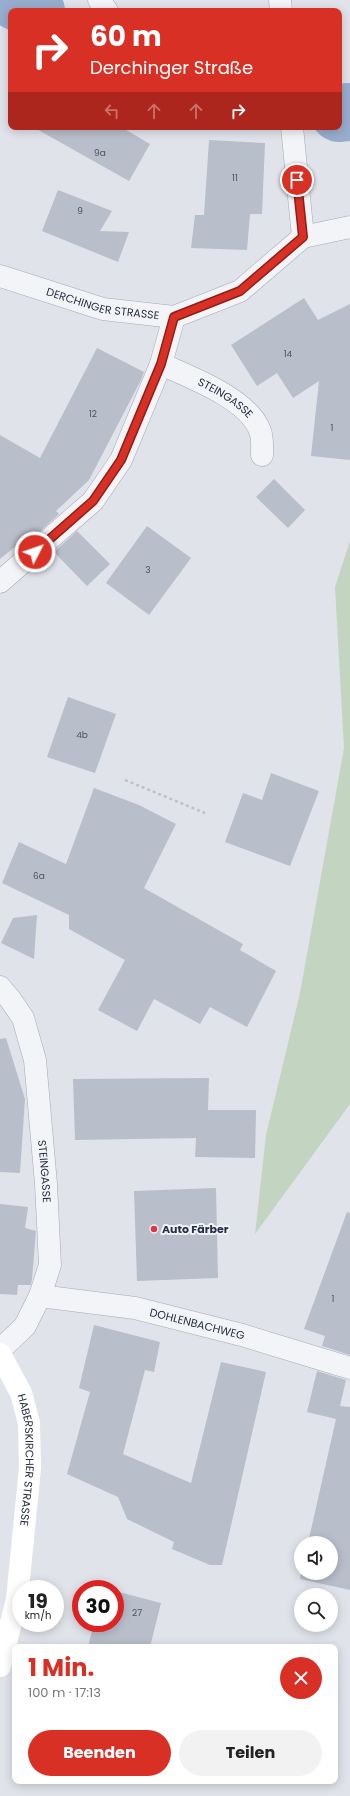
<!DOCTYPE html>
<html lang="de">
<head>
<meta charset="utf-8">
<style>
  body { margin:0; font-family:Poppins,sans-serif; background:#f2f2f2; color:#222; height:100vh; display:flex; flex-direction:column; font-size:15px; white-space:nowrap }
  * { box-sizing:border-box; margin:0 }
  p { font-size:13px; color:#767676 }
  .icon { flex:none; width:22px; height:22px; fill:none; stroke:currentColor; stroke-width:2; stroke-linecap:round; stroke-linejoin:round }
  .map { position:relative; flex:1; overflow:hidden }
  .side { position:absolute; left:12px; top:1644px; width:326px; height:140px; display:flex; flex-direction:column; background:#fff; border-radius:8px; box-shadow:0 2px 10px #0003 }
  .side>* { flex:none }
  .guide { position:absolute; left:8px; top:8px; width:334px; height:122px; border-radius:8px; box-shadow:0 2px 10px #0003; background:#d93025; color:#fff; overflow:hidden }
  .tools { position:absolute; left:294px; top:1536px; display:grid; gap:8px }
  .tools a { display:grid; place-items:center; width:44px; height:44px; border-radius:50%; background:#fff; box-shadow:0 2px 10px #0003; font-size:20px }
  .speed { position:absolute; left:12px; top:1580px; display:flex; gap:8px; font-size:20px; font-weight:700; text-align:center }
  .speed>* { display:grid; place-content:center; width:52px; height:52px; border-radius:50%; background:#fff; box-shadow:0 2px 10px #0003; line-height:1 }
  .speed small { font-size:10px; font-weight:400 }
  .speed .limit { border:6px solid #d22; background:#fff; color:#111 }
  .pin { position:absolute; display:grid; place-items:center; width:34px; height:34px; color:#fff; margin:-17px; border:2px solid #fff; border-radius:50%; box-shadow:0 1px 4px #0007 }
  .me { position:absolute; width:44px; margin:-22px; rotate:49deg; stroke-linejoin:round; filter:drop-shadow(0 0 3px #0008) }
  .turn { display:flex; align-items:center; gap:14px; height:84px; padding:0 16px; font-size:18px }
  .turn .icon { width:52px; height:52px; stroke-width:2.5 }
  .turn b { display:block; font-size:28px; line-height:34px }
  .lanes { display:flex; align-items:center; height:38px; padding:0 16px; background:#0003; justify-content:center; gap:20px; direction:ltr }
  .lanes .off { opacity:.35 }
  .round { display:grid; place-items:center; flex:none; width:42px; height:42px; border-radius:21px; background:#f2f2f2 }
  .head { display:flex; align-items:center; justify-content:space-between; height:68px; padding:0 16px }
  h1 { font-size:24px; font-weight:700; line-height:30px; color:#d93025 }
  .primary-button { display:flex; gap:8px; margin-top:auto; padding:8px 16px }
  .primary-button a { flex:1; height:46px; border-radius:24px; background:#d93025; color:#fff; font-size:16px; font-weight:700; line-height:46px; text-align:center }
  .primary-button a+a { background:#f2f2f2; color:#222 }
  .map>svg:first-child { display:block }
  .green { fill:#c3d5c0 }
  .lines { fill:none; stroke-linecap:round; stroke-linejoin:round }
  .river { stroke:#97adce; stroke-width:58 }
  .building { fill:#b9becb }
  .street-casing { stroke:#a4a9b5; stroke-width:23 }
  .path { stroke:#bec1c9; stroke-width:2.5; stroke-dasharray:3 3; stroke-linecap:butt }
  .street { stroke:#f3f4f8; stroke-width:22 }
  .secondary { stroke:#fff; stroke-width:22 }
  .route-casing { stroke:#8d1f18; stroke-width:10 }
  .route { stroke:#d93025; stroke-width:7 }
  .poi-dot { fill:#dc3844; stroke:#eff2f7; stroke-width:1.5 }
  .labels { text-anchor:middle; stroke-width:4; stroke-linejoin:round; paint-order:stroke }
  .number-label { font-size:9px; fill:#4b5365 }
  .street-label { font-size:11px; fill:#262f43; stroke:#eff2f7 }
  .poi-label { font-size:11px; font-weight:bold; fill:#262f43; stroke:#eff2f7; text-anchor:start }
</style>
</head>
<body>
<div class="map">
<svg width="350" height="1796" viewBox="0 0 350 1796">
  <rect width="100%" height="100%" fill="#e0e3ea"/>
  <polygon class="green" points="350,541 350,1104 255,1234 266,1135 300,993 344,748 335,587"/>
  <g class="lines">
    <g class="river">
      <polyline points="14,0 36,11"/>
      <polyline points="339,113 350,112"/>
    </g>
  </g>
  <g class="building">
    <polygon points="33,127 121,127 150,144 129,181"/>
    <polygon points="209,140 265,143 262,214 250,214 247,250 191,248 195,215 204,215"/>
    <polygon points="58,190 112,211 100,231 129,232 118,262 42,231"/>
    <polygon points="304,298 318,320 350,304 350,460 311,456 319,381 293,398 277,373 257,386 231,345"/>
    <polygon points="97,348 144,372 141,380 89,480 56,511 59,514 37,534 34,531 0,559 0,435 40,458"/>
    <polygon points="274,479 305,510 288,528 256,497"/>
    <polygon points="147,526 191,558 149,615 106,583"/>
    <polygon points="77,531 110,564 87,586 54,552"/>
    <polygon points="68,697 116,714 95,773 47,757"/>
    <polygon points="271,773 319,791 290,866 225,842 243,793 262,800"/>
    <polygon points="94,788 139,805 176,824 144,888 243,944 240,950 276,971 247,1027 210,1007 200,1024 154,999 137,1031 98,1010 125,960 69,929 69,915 2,883 19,842 66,864"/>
    <polygon points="37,915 34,959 1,943 13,918"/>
    <polygon points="6,1038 25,1099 20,1173 0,1172 0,1039"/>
    <polygon points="209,1078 208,1110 256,1110 255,1158 195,1157 196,1138 75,1140 73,1079"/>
    <polygon points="216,1188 218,1278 137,1281 134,1191"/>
    <polygon points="0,1204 28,1207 25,1228 36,1231 32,1279 31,1285 18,1285 17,1295 0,1294"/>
    <polygon points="347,1212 350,1213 350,1355 322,1346 325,1336 304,1329"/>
    <polygon points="94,1325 160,1342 154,1372 145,1370 123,1454 191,1483 221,1362 266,1372 222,1565 210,1565 172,1549 174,1542 127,1519 118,1497 67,1474 90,1392 79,1388"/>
    <polygon points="317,1371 346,1380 340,1406 350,1407 350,1590 300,1579 301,1573 331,1573 331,1543 308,1543 336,1419 307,1412"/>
    <polygon points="115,1591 161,1603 150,1647 88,1647 94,1623 115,1623"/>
  </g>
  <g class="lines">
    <defs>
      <g id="street">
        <polyline points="99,0 107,11"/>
        <polyline points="280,0 281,11"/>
        <polyline points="292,127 303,237"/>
        <path id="s1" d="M0,276l103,33 71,8 66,-26 63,-54 47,-10"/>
        <path id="s2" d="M161,364c29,13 88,35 99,67 3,7 2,17 2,24"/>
        <polyline points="0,582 93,501 121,460 161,364 174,317"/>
        <path id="s3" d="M0,987l10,12 13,19 12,42 11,124 4,81 -10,31 -15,30 -25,24"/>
        <path id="s4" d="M40,1296l95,12 107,27 108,33"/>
      </g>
    </defs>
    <use href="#street" class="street-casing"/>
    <polyline class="path" points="125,780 205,813"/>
    <use href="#street" class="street"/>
    <path class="secondary" id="s5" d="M0,1354l21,39 8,30 1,45 -13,131 -17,67"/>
  </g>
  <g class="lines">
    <defs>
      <polyline id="route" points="35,552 93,501 121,460 161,364 174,317 240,291 303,237 297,180"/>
    </defs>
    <use href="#route" class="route-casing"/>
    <use href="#route" class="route"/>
  </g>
  <circle class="poi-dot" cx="154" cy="1229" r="4"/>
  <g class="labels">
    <g class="number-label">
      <text x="100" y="156">9a</text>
      <text x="235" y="181">11</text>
      <text x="80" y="214">9</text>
      <text x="288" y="357">14</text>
      <text x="93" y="417">12</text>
      <text x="332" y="431">1</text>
      <text x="148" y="573">3</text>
      <text x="82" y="738">4b</text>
      <text x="39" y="879">6a</text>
      <text x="333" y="1302">1</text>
      <text x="137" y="1616">27</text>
    </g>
    <g class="street-label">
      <text dy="4" stroke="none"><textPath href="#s1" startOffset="107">DERCHINGER STRASSE</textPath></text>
      <text dy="4" stroke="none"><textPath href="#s2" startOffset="73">STEINGASSE</textPath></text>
      <text dy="4" stroke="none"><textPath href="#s3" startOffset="194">STEINGASSE</textPath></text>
      <text dy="4" stroke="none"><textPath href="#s4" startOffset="160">DOHLENBACHWEG</textPath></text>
      <text dy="4" stroke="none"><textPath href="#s5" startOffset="112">HABERSKIRCHER STRASSE</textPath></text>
    </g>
    <g class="poi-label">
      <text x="162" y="1233">Auto Färber</text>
    </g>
  </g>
</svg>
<div class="tools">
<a><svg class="icon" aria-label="sound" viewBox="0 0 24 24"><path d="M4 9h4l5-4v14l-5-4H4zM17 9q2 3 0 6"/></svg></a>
<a><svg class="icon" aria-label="search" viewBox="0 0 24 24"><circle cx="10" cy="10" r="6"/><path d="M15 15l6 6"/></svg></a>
</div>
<div class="speed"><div>19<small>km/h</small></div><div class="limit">30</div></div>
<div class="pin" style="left:297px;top:180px;background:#d93025"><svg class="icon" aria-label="arrive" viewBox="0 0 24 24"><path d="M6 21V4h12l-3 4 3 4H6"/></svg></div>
<svg class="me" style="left:35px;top:552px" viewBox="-20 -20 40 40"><circle r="17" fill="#d93025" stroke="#fff" stroke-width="3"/><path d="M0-11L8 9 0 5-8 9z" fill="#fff"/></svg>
<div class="guide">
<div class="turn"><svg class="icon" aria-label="right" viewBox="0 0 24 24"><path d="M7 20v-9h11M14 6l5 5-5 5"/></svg><div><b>60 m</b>Derchinger Straße</div></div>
<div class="lanes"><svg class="icon off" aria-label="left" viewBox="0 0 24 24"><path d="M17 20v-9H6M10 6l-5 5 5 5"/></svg><svg class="icon off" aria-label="ahead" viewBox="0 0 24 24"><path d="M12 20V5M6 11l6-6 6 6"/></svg><svg class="icon off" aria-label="ahead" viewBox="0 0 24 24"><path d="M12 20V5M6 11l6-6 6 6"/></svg><svg class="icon" aria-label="right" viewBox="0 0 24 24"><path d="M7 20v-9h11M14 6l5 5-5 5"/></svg></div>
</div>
<section class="side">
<div class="head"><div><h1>1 Min.</h1><p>100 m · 17:13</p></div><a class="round" style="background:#d93025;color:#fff"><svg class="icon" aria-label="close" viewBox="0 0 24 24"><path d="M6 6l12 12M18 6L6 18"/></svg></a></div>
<div class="primary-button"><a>Beenden</a><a>Teilen</a></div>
</section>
</div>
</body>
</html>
